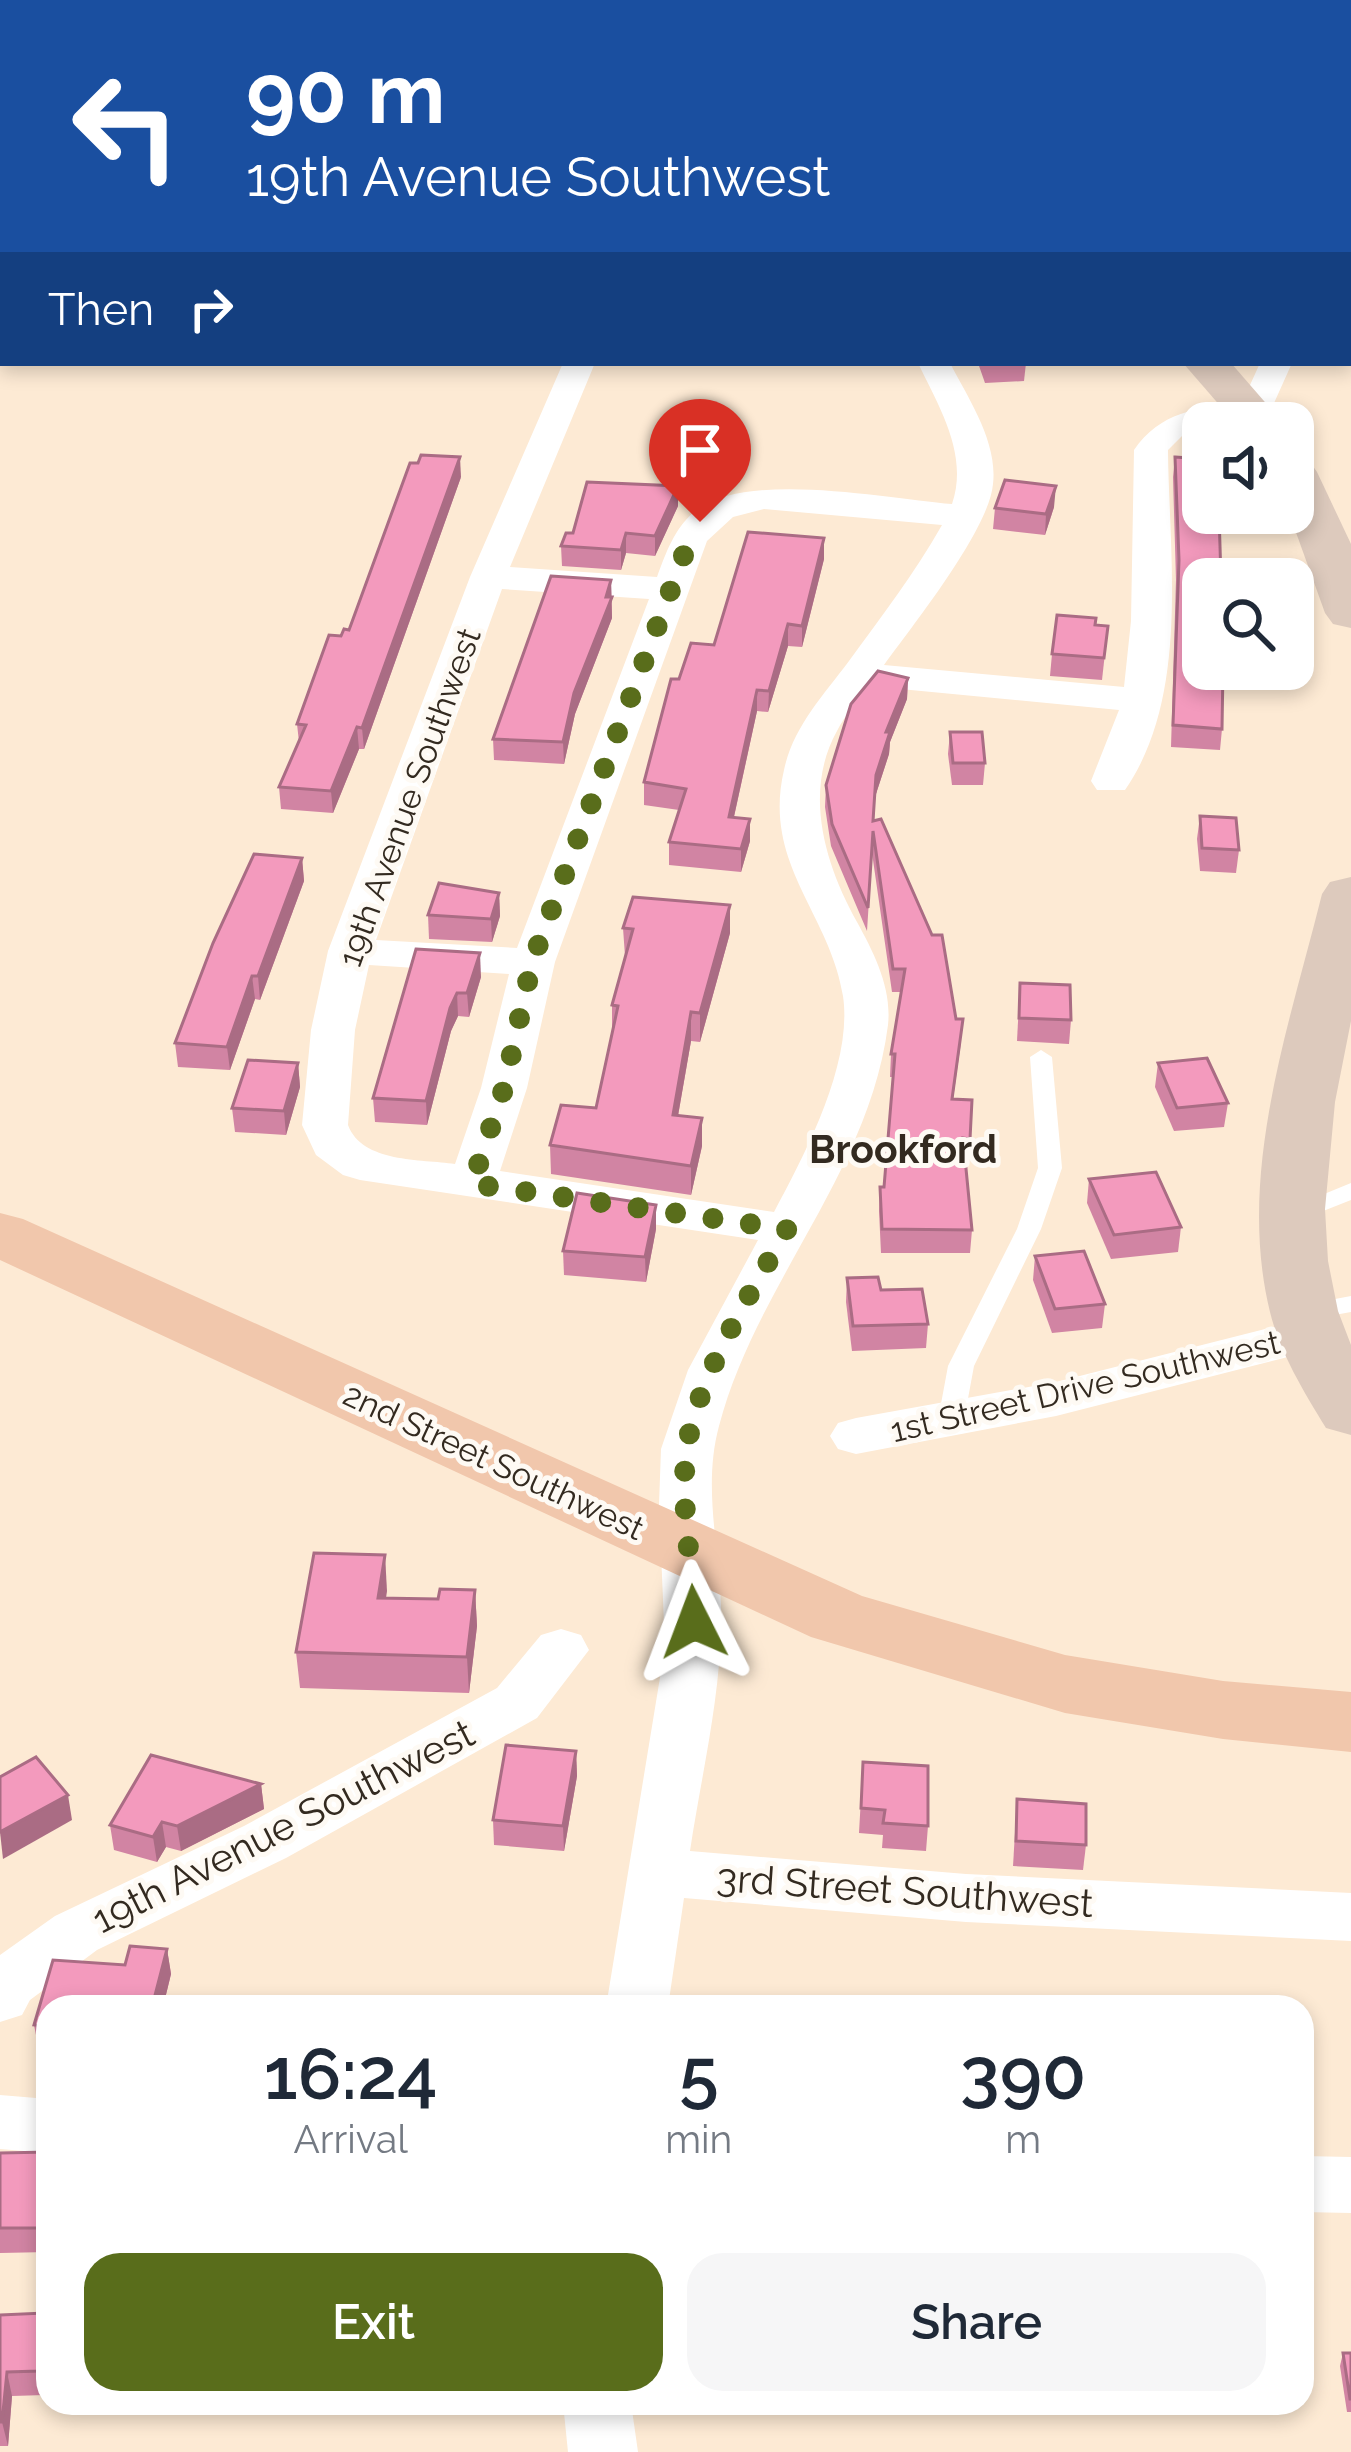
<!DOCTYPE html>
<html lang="en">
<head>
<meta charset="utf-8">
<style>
  body { margin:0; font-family:Raleway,sans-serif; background:#f6f6f7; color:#1f2937; height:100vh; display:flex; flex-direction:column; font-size:45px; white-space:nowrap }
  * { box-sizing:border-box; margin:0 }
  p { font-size:39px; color:#747a83 }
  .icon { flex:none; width:66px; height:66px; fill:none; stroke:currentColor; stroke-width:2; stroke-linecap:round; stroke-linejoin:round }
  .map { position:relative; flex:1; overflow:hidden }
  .sheet { position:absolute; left:36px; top:1995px; width:1278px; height:420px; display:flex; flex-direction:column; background:#fff; border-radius:36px; box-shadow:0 6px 18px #0003 }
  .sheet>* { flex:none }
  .hud { position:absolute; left:0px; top:0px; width:1353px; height:366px; box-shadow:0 6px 18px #0003; background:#1a4fa0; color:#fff; overflow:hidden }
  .buttons { position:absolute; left:1182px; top:402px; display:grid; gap:24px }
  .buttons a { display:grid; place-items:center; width:132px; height:132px; border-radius:24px; background:#fff; box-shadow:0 6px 18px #0003; font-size:60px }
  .pin { position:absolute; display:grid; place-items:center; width:102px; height:102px; color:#fff; margin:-123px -51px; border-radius:50% 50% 50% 0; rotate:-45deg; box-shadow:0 0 12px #0007 }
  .pin .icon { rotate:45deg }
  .me { position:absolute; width:132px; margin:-66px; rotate:357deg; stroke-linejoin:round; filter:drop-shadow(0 0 9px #0008) }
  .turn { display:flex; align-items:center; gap:42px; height:252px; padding:0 48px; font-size:54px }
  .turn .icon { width:156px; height:156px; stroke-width:2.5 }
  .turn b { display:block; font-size:84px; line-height:102px }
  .then { display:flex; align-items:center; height:114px; padding:0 48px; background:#0003; gap:24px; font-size:45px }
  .eta { display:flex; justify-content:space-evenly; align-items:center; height:204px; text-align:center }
  .eta b { font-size:72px; font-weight:600; line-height:84px }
  .button { display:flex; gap:24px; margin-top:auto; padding:24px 48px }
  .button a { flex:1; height:138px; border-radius:36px; background:#596d1b; color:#fff; font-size:48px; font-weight:600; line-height:138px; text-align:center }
  .button a+a { background:#f6f6f7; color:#1f2937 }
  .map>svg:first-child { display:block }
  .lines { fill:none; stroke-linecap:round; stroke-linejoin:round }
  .lane { fill:#fff; fill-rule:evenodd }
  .street { fill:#fff; fill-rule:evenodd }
  .secondary { fill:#ddcabd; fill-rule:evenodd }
  .primary { fill:#f1c7ac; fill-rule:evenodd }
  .wall { fill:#d184a3 }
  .shaded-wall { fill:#aa6c84 }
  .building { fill:#f39abd; stroke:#aa6c84; stroke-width:3 }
  .route { stroke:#596d1b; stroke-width:21; stroke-dasharray:0 37.8 }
  .labels { text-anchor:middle; stroke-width:10; stroke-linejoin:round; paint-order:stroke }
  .street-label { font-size:33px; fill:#332a20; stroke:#fefaf4 }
  .quarter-label { font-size:39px; font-weight:bold; fill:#332a20; stroke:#fefaf4 }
  .near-street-label { font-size:39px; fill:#332a20; stroke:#fefaf4 }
</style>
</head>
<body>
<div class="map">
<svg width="1351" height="2452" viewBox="0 0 1351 2452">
  <rect width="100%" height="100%" fill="#fdead4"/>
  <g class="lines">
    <g class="lane">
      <polygon points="407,0 423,0 426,3 410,3"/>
      <polygon points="1041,1050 1052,1057 1062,1168 1041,1229 974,1366 964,1420 960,1426 942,1426 938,1420 948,1366 1017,1229 1038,1168 1030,1057"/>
      <polygon points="1351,1183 1351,1200 1298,1221 1286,1213 1290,1208"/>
      <polygon points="1351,1296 1351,1312 1307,1320 1295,1312 1298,1306"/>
    </g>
    <g class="street">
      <rect x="1350" y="255" width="1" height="18"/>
      <path d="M563,363h32l-85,204 147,10c9,-24 17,-48 37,-65 49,-43 195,-13 258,-8 17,-50 -13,-97 -34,-141h32c18,35 48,79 43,121 -4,46 -80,141 -109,181l240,22 7,-66 3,-171c26,-38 63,-43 107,-45l19,-42h32l-26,58 -63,2v5l-21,8 -14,14c1,107 22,246 -43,340h-28l-6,-9 28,-71 -250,-24c-11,15 -24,29 -32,45 -34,61 -12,134 20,191 17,31 35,66 31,103 -19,149 -132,259 -169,401 -18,67 4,132 2,199 -1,76 -20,152 -31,226l276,23 385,19v48l-385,-19 -282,-24 -16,109h-62l59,-360 -6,-142 2,-56 27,-79 70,-130 -398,-60 -17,-5 -27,-20 -14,-30 9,-95 17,-79 142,-374zM764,509l178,16c-27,48 -61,92 -93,136 -26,35 -56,66 -65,109 -22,94 46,143 59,226 10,68 -38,158 -69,216l-274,-41 27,-83 28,-126 152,-421 26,-24zM502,589l147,10 -132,349 -141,-8zM369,965l140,9 -28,114 -26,76c-34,-5 -93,-1 -107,-39l7,-95z"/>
      <polygon points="1313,1317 1331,1322 1338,1334 1331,1346 1056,1416 856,1454 838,1449 830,1436 838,1423 856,1418 1056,1382"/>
      <polygon points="561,1629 581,1635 589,1650 537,1718 286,1858 97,1950 30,2000 22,2015 0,2022 0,1955 55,1916 244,1826 497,1688 541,1635"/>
      <polygon points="0,2095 48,2099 48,2153 0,2149"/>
      <polygon points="1302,2156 1351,2157 1351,2213 1302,2212"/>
      <polygon points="563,2403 631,2403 638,2452 568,2452"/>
    </g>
    <g class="secondary">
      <polygon points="576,0 616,0 618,3 578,3"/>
      <polygon points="1183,363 1231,363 1283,423 1235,423"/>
      <polygon points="1293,458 1310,462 1317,472 1351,544 1351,628 1333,624 1325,613 1289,513 1293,513"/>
      <path d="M1351,877v144l-16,81 -10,107 3,52 10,50 13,34v90l-25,-7c-22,-36 -46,-75 -56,-116 -34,-138 19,-285 52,-418l8,-12z"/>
    </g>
    <polygon class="primary" points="0,1213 23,1219 862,1596 1065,1655 1223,1681 1351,1692 1351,1752 1223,1739 1065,1713 811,1637 0,1260"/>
  </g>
  <g class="wall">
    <polygon points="227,0 396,0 397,3 231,3"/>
    <polygon points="978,363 1026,363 1024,381 985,383"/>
    <polygon points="1175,457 1203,669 1238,669 1236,686 1223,684 1222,729 1220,750 1171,747 1176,580 1173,477"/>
    <polygon points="461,477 364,749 359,749 333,813 281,809 279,787 299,742 297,724 341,636 349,630"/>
    <polygon points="678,506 655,556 626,553 621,570 562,566 561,546 573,533"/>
    <polygon points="1054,507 1045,535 993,529 995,508"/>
    <polygon points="824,538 824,559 802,647 788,646 768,712 757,711 734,817 750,819 750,841 741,872 669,865 669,842 679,810 644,805 644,782 714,645"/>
    <polygon points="611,580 612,618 575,714 564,764 494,760 493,739"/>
    <polygon points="1095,625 1108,626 1102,680 1050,676 1052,654"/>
    <polygon points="908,678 907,699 890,742 889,754 875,797 874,821 956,1019 961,1042 953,1099 972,1100 968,1162 965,1162 972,1230 970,1253 881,1253 879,1211 880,1187 884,1187 893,1077 890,1077 891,1054 901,992 892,992 872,853 867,931 831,846 825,807 826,785"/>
    <polygon points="950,732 985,763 983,785 952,785 948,754"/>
    <polygon points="1200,816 1239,850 1236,873 1200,871 1197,839"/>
    <polygon points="302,858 304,881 260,1000 255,999 230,1070 178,1067 175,1043"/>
    <polygon points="499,893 500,916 492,942 429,939 428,915"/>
    <polygon points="623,928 730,933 700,1042 691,1041 678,1116 702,1146 691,1195 551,1174 550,1145 596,1108 612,1033 612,1005 625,956"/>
    <polygon points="416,949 481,977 469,1017 458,1016 451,1031 427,1125 375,1122 373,1098"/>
    <polygon points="1020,983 1071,1020 1069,1044 1017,1041"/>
    <polygon points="298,1063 300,1087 286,1135 235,1132 232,1108"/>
    <polygon points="1158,1063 1228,1103 1224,1127 1174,1131 1155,1087"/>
    <polygon points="1089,1179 1181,1227 1178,1252 1111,1259 1087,1203"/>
    <polygon points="656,1229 646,1282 564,1275 563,1251"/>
    <polygon points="1035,1256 1105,1304 1102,1328 1052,1333 1033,1280"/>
    <polygon points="847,1278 881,1290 928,1324 926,1348 852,1351 846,1302"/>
    <polygon points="385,1555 386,1598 438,1599 475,1590 477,1626 469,1693 300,1688 296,1652"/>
    <polygon points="576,1751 577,1776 564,1851 494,1845 493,1820"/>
    <polygon points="863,1762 928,1826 926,1851 882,1848 883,1835 859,1833"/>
    <polygon points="261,1784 264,1809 181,1851 166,1847 157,1862 114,1850 110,1825"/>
    <polygon points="1017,1799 1086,1845 1083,1870 1013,1866"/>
    <polygon points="130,1946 167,1949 171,1974 163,2007 48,2007 48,2051 39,2050 34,2025 53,1960 125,1965"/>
    <polygon points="48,2152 48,2252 0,2253 0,2153"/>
    <polygon points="0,2315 48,2329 45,2395 12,2396 8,2446 0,2446"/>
    <polygon points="1343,2353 1351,2353 1351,2412 1347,2412 1340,2366"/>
  </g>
  <g class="shaded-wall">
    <polygon points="352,0 396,0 397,3 339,3"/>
    <polygon points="460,457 461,477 364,749 362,728"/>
    <polygon points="678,486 678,506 655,556 655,536"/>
    <polygon points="1056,486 1054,507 1045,535 1046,514"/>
    <polygon points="626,533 626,553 621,570 621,550"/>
    <polygon points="824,538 824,559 802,647 802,626"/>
    <polygon points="611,580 612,618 575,714 564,764 563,742 574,693"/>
    <polygon points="788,624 788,646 768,712 769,691"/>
    <polygon points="908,678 907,699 890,742 889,754 875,797 876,775 886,732"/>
    <polygon points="757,690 757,711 729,839 729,817"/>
    <polygon points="357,727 359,749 333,813 331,791"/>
    <polygon points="750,819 750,841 741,872 741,849"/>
    <polygon points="302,858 304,881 260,1000 258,976"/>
    <polygon points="499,893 500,916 492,942 491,919"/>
    <polygon points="730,905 730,933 700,1042 700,1013"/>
    <polygon points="480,953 481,977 469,1017 467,993"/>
    <polygon points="252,976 255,999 230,1070 227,1047"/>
    <polygon points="457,993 458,1016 451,1031 427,1125 426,1101 450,1008"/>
    <polygon points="691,1012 691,1041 673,1144 673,1115"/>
    <polygon points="298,1063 300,1087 286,1135 284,1111"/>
    <polygon points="702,1118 702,1146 691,1195 691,1166"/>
    <polygon points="656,1205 656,1229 646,1282 645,1257"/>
    <polygon points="385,1555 387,1591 381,1634 378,1598"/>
    <polygon points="475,1590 477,1626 469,1693 467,1657"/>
    <polygon points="576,1751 577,1776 564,1851 563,1826"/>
    <polygon points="261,1784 264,1809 181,1851 177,1826"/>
    <polygon points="68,1795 72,1820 3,1859 0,1832"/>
    <polygon points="162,1822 166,1847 157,1862 153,1837"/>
    <polygon points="167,1949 171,1974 163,2007 152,2007"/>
    <polygon points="44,2313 48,2329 45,2395 39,2371"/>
    <polygon points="7,2372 12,2396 8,2446 2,2422"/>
  </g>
  <g class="building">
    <polygon points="274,0 352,0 339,3 279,3"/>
    <polygon points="421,455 460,457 362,728 357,727 331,791 279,787 306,725 297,724 329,635 341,636 344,629 349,630 410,463 418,463"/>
    <polygon points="1175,457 1203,459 1203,513 1219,513 1221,579 1203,579 1203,669 1223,669 1222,729 1173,725 1179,560"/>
    <polygon points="1005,480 1056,486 1046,514 995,508"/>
    <polygon points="587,482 678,486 655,536 626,533 621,550 561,546 566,533 573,533"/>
    <polygon points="748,532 824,538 802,626 788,624 769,691 757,690 729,817 750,819 741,849 669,842 686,789 644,782 671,679 679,679 691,643 714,645"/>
    <polygon points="551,576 611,580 606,597 612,597 574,693 563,742 493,739"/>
    <polygon points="1057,615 1096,618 1095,625 1108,626 1104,658 1052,654"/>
    <polygon points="878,671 908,678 886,732 890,732 876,775 873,821 881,819 932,935 942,935 956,1019 963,1019 952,1099 972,1100 970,1139 963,1138 972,1230 882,1229 880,1187 884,1187 895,1054 891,1054 905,969 893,969 873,831 868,908 832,824 826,785 851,704"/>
    <polygon points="950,732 982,732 985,763 953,763"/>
    <polygon points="1200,816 1236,818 1239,850 1202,848"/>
    <polygon points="254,854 302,858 258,976 252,976 227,1047 175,1043 213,943"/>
    <polygon points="439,883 499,893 491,919 428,915"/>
    <polygon points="633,897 730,905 700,1013 691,1012 673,1115 702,1118 691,1166 550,1145 561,1105 596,1108 618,1006 612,1005 633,929 623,928"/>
    <polygon points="416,949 480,953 467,993 457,993 450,1008 426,1101 373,1098"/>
    <polygon points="1020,983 1070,985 1071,1020 1019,1018"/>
    <polygon points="1207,1058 1228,1103 1177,1108 1158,1063"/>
    <polygon points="248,1060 298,1063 284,1111 232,1108"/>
    <polygon points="1156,1172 1181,1227 1114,1235 1089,1179"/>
    <polygon points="577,1193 656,1205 645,1257 563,1251"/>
    <polygon points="1084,1251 1105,1304 1055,1309 1035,1256"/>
    <polygon points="878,1277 881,1290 922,1289 928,1324 853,1326 847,1278"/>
    <polygon points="314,1553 385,1555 378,1598 438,1599 440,1589 475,1590 467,1657 296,1652"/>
    <polygon points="506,1745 576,1751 563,1826 493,1820"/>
    <polygon points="151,1755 261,1784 177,1826 162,1822 153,1837 110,1825"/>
    <polygon points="36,1757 68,1795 0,1832 0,1777"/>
    <polygon points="863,1762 928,1766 928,1826 883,1823 885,1810 861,1808"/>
    <polygon points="1017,1799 1086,1804 1086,1845 1016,1841"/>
    <polygon points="130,1946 167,1949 152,2007 48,2007 48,2026 34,2025 53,1960 125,1965"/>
    <polygon points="48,2152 48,2228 0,2228 0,2153"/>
    <polygon points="44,2313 39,2371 7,2372 2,2422 0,2422 0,2315"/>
    <polygon points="1343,2353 1351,2353 1351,2399 1350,2399"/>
  </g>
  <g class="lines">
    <path class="route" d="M694,1622c-1,-53 -12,-105 -9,-157 4,-76 65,-170 102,-236l-315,-45 32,-96 28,-126 157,-421 11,-19"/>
  </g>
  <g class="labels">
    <g class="street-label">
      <text transform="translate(409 797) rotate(-70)" y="12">19th Avenue Southwest</text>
      <text transform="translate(1085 1386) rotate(-13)" y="12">1st Street Drive Southwest</text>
      <text transform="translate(494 1461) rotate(25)" y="12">2nd Street Southwest</text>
    </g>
    <g class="quarter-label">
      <text x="903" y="1163">Brookford</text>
    </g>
    <g class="near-street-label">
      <text transform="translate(283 1826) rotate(-27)" y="14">19th Avenue Southwest</text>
      <text transform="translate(905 1890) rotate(4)" y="14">3rd Street Southwest</text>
    </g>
  </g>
</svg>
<div class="buttons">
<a><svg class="icon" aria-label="sound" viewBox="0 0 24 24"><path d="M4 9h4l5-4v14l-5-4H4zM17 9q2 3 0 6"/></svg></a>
<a><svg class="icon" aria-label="search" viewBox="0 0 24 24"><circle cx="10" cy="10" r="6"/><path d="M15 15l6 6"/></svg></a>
</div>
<div class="pin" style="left:700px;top:522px;background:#d93025"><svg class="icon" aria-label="arrive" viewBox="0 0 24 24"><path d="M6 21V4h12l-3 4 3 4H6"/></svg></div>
<svg class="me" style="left:694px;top:1622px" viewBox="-20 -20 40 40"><path d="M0-17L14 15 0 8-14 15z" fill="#596d1b" stroke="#fff" stroke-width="4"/></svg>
<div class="hud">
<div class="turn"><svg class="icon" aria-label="left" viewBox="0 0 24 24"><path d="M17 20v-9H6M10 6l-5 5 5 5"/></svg><div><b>90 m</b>19th Avenue Southwest</div></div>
<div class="then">Then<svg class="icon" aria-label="right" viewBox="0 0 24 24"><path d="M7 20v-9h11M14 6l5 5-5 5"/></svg></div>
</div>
<section class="sheet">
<div class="eta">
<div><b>16:24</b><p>Arrival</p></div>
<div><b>5</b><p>min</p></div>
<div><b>390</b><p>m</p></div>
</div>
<div class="button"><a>Exit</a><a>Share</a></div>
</section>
</div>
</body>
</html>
